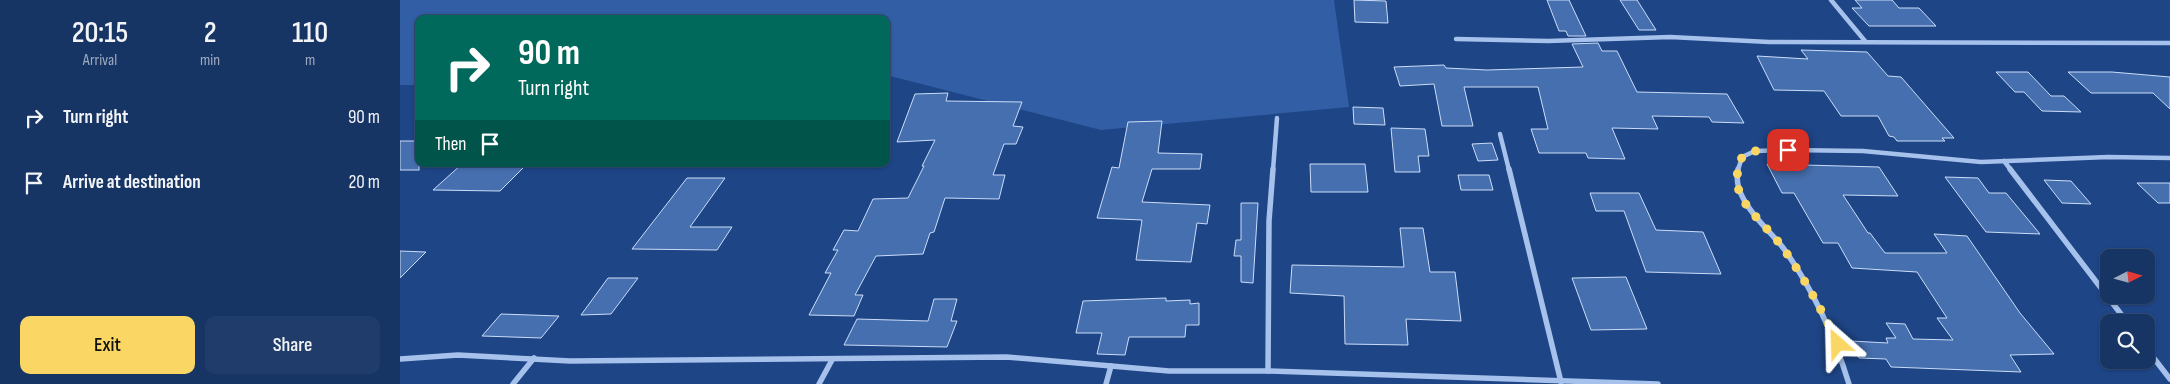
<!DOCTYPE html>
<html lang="en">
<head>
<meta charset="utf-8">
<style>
  body { margin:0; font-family:"Sofia Sans Condensed",sans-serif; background:#1f3c6a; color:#f1f3f6; height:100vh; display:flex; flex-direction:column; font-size:19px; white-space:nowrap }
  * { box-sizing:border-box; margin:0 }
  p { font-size:16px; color:#9eaabf }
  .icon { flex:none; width:28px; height:28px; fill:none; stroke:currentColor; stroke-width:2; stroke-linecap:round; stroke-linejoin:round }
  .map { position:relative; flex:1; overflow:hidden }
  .details { display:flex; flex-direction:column; background:#163464; width:400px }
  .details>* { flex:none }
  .top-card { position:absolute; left:15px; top:15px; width:475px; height:152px; border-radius:10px; box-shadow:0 1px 4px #0004,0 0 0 1px #354f78; background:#00695c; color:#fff; overflow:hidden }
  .needle { width:32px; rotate:84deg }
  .controls { position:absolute; left:1700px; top:249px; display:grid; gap:10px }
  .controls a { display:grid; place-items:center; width:55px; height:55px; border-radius:10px; background:#163464; box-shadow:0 1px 4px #0004,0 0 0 1px #354f78; font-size:25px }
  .pin { position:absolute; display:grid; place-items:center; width:42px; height:42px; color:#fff; margin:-21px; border-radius:10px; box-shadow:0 2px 8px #0006 }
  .me { position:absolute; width:55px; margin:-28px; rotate:335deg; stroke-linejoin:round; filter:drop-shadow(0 0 4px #0008) }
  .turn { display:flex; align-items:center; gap:18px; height:105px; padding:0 20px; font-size:22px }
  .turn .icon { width:65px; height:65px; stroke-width:2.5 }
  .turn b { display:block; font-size:35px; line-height:42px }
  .then { display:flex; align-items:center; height:48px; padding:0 20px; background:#0003; gap:10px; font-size:19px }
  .eta { display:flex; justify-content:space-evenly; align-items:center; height:85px; text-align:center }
  .eta b { font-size:30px; font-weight:600; line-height:35px }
  .button { display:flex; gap:10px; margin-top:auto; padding:10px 20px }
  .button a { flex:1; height:58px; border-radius:10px; background:#fad765; color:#111; font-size:20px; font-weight:600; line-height:58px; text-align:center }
  .button a+a { background:#1f3c6a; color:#f1f3f6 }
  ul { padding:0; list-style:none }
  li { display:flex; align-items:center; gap:15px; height:65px; padding:0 20px }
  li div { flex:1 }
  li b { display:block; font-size:19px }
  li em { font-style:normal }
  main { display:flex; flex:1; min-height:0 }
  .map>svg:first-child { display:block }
  .green { fill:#315ea4 }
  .building { fill:#466faf; stroke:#cbddf8 }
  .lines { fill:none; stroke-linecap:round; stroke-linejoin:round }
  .street-far1 { stroke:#a6c1eb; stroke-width:4.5 }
  .street { stroke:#a6c1eb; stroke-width:5.5 }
  .route { stroke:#fad765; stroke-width:9; stroke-dasharray:0 16.2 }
</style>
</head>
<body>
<main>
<section class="details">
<div class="eta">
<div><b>20:15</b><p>Arrival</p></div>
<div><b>2</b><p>min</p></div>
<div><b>110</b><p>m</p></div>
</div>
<ul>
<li><svg class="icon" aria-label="right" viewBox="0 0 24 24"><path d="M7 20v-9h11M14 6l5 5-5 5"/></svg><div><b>Turn right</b></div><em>90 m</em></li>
<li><svg class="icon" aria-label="arrive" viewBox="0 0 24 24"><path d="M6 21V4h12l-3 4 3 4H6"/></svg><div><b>Arrive at destination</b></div><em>20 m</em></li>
</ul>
<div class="button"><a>Exit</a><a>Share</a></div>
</section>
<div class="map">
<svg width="1770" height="384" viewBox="0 0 1770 384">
  <rect width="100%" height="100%" fill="#1e4586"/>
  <polygon class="green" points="0,0 934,0 949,107 701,130 486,75 486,19 19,19 19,85 0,85"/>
  <g class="building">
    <polygon points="954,0 986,1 988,23 955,22"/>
    <polygon points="1147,0 1169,0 1186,36 1168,36 1166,31 1159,31"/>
    <polygon points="1220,0 1237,0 1256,30 1239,30"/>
    <polygon points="1455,0 1492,0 1499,8 1519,8 1536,26 1469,26 1452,8 1462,8"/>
    <polygon points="1198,43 1202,51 1217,51 1237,92 1327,94 1344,123 1312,122 1309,117 1252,116 1258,129 1212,128 1225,159 1188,158 1186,153 1139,153 1131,129 1148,129 1138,87 1064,87 1073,126 1042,126 1034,84 1000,86 994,67 1044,65 1046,68 1087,70 1183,67 1172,44"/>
    <polygon points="1401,50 1467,52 1488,76 1501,77 1554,138 1542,138 1545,141 1497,141 1494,137 1489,136 1478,116 1441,116 1424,91 1374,90 1357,56 1408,59"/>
    <polygon points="1596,72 1628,72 1651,96 1664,96 1681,112 1642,111 1624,92 1615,92"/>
    <polygon points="1668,72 1712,72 1770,77 1770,109 1753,93 1691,93"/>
    <polygon points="548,93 546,101 622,102 613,126 623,127 616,144 604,144 593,175 605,175 599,199 545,198 534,232 530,233 523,254 476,256 455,295 463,295 454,316 409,315 431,273 425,273 438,250 433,250 444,230 458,231 473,199 508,198 524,166 522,166 535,140 497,142 515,94"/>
    <polygon points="953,107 983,108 985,125 954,124"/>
    <polygon points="762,121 758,153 802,154 800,169 752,169 742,202 810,205 807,224 797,223 791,262 736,260 742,220 697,218 712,167 719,168 728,122"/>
    <polygon points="991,128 1025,129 1029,156 1018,156 1020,172 995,172"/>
    <rect x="0" y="141" width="19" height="29"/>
    <polygon points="1092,143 1098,160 1078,161 1072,144"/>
    <polygon points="62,164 127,164 100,191 33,190"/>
    <polygon points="910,164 965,164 968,192 911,192"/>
    <polygon points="1367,164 1479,167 1498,196 1443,195 1468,233 1470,233 1485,253 1547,253 1534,234 1567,236 1620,313 1654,354 1610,355 1621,372 1491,367 1486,359 1459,358 1451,341 1488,343 1486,338 1496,338 1486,323 1505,324 1513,339 1553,340 1537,318 1547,318 1517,272 1452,268 1438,243 1423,243 1394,193 1382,193"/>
    <polygon points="1058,175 1089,175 1093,190 1061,190"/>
    <polygon points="1545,177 1578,178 1589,193 1606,193 1640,234 1586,232"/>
    <polygon points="287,178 325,178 290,227 332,227 317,250 232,249"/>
    <polygon points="1644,180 1671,181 1691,204 1662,203"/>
    <polygon points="1737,183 1770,183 1770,203 1758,203"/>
    <polygon points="1190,193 1239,193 1256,230 1303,232 1321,274 1246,272 1224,211 1196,211"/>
    <polygon points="841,203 858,203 853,283 841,282 841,256 834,256 836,240 841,240"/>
    <polygon points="1000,228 1023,228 1030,272 1055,272 1061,321 1006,319 1008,345 945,344 944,296 890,293 892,265 1004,267"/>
    <polygon points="0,251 26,252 0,278"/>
    <polygon points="1226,277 1247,329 1191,330 1172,278"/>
    <polygon points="208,278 238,278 211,314 181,315"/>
    <polygon points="766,298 766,301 790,300 790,304 799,303 799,325 786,325 785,337 729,337 725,355 697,354 702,333 676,333 683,301"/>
    <polygon points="534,299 557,299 551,321 557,321 547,347 444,345 457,319 528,321"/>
    <polygon points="101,314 159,316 141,338 82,336"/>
  </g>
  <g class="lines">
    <g class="street-far1">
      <polyline points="1431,0 1465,41"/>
      <polyline points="1056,39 1148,41 1270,37 1369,42 1770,43"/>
      <polyline points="1100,134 1109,170"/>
      <polyline points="1604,161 1611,170"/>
      <polyline points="873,170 877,118"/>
      <polyline points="1338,170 1342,157 1355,151 1388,150 1463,151 1581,162 1708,157 1770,158"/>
    </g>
    <g class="street">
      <polyline points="1109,169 1161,382"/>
      <path d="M1338,169c-2,10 0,20 5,29 10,20 28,34 41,51 30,42 50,86 65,135"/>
      <polyline points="1610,169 1727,322"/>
      <polyline points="1746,348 1770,379"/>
      <polyline points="0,359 58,355 170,361 607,357 769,371 868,371 1258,384"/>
      <polyline points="868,371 869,221 873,169"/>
      <polyline points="113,384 134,358"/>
      <polyline points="419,384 432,360"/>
      <polyline points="706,384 711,366"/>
    </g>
  </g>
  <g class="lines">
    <path class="route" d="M1388,150l-34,1 -12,6c-5,13 -7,23 -2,37 8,18 31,37 43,54 21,30 39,62 55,96"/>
  </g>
</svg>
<div class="controls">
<a><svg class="needle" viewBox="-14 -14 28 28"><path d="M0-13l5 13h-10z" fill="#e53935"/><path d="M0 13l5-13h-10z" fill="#9eaabf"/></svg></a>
<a><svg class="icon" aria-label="search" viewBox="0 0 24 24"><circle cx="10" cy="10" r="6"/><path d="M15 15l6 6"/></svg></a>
</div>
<div class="pin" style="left:1388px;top:150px;background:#d93025"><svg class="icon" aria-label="arrive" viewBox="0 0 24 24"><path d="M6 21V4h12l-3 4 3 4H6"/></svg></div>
<svg class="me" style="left:1438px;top:344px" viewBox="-20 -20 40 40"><path d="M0-17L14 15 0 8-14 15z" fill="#fad765" stroke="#fff" stroke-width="4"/></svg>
<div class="top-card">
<div class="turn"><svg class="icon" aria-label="right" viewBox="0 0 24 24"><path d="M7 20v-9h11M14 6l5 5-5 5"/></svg><div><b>90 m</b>Turn right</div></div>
<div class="then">Then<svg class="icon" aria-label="arrive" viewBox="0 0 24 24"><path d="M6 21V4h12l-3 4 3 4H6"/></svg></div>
</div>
</div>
</main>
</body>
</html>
